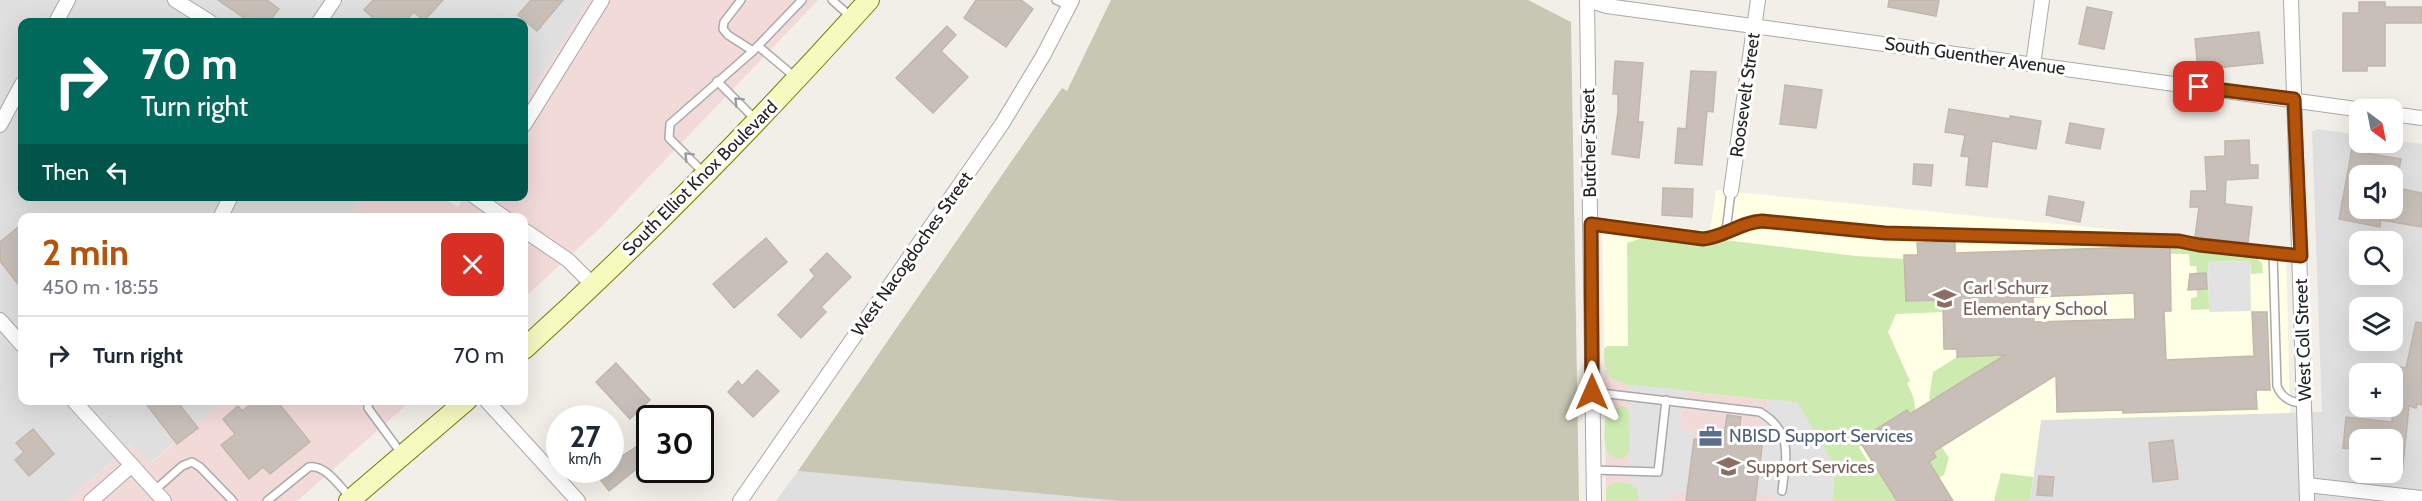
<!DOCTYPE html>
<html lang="en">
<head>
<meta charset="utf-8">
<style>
  body { margin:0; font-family:Cabin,sans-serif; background:#f2f2f3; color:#1f2937; height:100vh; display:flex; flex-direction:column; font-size:22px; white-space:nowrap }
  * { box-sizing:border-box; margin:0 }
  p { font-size:20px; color:#747a83 }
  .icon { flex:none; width:33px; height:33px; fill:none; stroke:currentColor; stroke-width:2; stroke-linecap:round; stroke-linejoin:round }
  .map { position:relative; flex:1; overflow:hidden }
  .side { position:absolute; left:18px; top:213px; width:510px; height:192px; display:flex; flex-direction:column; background:#fff; border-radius:12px; box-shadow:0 6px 24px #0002 }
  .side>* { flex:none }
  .top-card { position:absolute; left:18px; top:18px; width:510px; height:183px; border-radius:12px; box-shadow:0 6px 24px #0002; background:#00695c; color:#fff; overflow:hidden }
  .needle { width:39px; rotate:148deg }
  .tools { position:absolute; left:2349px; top:99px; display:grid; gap:12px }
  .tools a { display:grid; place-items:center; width:54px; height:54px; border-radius:12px; background:#fff; box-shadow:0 6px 24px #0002; font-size:30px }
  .speed { position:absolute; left:546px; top:405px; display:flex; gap:12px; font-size:30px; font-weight:700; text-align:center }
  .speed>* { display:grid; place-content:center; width:78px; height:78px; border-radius:50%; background:#fff; box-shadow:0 6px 24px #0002; line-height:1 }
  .speed small { font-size:15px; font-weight:400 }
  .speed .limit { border:3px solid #111; border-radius:9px; background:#fff; color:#111 }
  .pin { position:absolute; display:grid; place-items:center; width:51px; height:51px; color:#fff; margin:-26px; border-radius:12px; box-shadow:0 3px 9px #0006 }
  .me { position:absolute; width:66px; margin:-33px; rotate:0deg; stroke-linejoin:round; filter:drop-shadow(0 0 4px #0008) }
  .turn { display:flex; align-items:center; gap:21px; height:126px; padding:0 24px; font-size:27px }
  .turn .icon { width:78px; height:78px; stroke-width:2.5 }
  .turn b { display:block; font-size:42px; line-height:51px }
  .then { display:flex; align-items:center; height:57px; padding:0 24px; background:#0003; gap:12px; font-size:22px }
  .round { display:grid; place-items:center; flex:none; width:63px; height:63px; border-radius:12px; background:#f2f2f3 }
  .headline { display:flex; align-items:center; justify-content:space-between; height:102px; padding:0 24px }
  h1 { font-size:36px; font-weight:700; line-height:45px; color:#b45309 }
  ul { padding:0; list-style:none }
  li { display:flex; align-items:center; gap:18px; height:78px; padding:0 24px; border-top:2px solid #e0e1e3 }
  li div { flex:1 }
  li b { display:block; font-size:22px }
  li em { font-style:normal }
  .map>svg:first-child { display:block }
  .residential { fill:#e0dfdf; fill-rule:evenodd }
  .commercial { fill:#f2dad9 }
  .education { fill:#ffffe5 }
  .construction { fill:#c7c7b4 }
  .grass { fill:#cdebb0 }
  .parking { fill:#e2e2e2 }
  .building { fill:#c7bfb8; stroke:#c4b6ab; stroke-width:1.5; fill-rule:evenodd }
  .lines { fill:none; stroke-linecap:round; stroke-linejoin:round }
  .service-casing { stroke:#a9a9a9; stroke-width:10 }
  .minor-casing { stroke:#a9a9a9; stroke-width:16 }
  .secondary-casing { stroke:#707d05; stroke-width:22 }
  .service { stroke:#fff; stroke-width:7 }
  .minor { stroke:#fff; stroke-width:14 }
  .secondary { stroke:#f7fabf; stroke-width:20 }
  .oneway { stroke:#9c9c9c }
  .route-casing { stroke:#753606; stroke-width:15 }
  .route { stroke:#b45309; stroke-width:10 }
  .labels { text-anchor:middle; stroke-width:6; stroke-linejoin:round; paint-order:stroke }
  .street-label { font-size:18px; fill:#222; stroke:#fff }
  .education-label { font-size:18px; fill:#785e54; stroke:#fff; text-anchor:start }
  .service-label { font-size:18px; fill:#4e5e75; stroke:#fff; text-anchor:start }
</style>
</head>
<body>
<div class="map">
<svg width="2422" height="501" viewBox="0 0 2422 501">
  <rect width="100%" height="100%" fill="#f2efe9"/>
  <g class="residential">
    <polygon points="0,0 589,0 524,103 524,22 22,22 22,196 360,197 350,217 22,218 22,400 224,401 150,463 131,445 67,501 0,501"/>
    <path d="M2318,129l41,6 1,7h32l1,-2 29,4v357h-392l11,-81 281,-8 -10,-280zM2360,176h32v32h-32zM2360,242h32v32h-32zM2360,308h32v32h-32zM2360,374h32v32h-32zM2360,440h32v32h-32z"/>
    <polygon points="798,471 1120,501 776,501"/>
  </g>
  <g class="commercial">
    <polygon points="589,0 818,0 600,228 524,298 524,218 350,218 360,197 442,197 458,207 464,197 524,196 524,103"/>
    <polygon points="1604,364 1612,378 1624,384 1797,402 1832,501 1606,501"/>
    <polygon points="224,401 411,401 297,501 67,501 132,445 151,463"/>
  </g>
  <polygon class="education" points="1716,190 2286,247 2290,413 2041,420 2030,501 1832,501 1835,475 1797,403 1629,385 1615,380 1605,368 1602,217 1710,231"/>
  <polygon class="construction" points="1111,0 1528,0 1571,22 1579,501 1120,501 798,471 1062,88 1067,91"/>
  <g class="grass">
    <path d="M1645,237l57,8h8l15,-5 131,16 49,3 1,42 36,-1 1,12 -47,2 -8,18 22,49 -3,2 6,13 4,21 -58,23 3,5 -3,2 13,22 4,-2 12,20 48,-30 -12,-19 8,-6 17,26 -5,17 -29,18 -3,8h-80l3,-32 -38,-66 -168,-18c-23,-5 -25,-15 -25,-36l3,-3h21l-1,-103z"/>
    <polygon points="2170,246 2255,257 2262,263 2263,273 2251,274 2250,261 2208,262 2209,309 2191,310 2191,298 2197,297 2197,290 2207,289 2206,274 2197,274 2196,266 2190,266 2189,254 2170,254"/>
    <polygon points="2005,355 1931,401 1929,398 1933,372 1957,357"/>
    <path d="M1622,406l5,3 2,5 1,36 -5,7c-25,9 -24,-33 -15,-46z"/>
    <polygon points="2001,473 2033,477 2030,501 1994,501"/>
    <polygon points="1615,482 1630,484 1638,490 1638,501 1606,501 1606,489"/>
  </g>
  <g class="parking">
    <polygon points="2250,261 2251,311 2209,312 2208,262"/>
    <polygon points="1629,385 1685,390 1680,427 1683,430 1695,432 1687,494 1672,493 1669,495 1669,501 1638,499 1638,490 1630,484"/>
    <polygon points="1767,399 1797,402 1835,466 1832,501 1775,501 1775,497 1756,495"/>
  </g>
  <g class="building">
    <polygon points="218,0 267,0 279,9 269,22 250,22"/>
    <polygon points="373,0 443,0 424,21 414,12 404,22 378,22 364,10"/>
    <polygon points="531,0 563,0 537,31 518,15"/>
    <polygon points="976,0 1021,0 1033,9 1006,47 964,18"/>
    <polygon points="1889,0 1939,0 1936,16 1888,7"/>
    <polygon points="2359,2 2385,2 2385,7 2422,7 2422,23 2385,23 2385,66 2367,66 2367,71 2343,71 2343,13 2359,13"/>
    <polygon points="2087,7 2112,12 2104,49 2079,44"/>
    <polygon points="947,26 956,35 941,51 968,77 933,113 896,78"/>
    <polygon points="2259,32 2263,63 2198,70 2195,39"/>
    <polygon points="1615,61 1643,63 1638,122 1643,122 1639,158 1612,154 1618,111 1618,94 1613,94"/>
    <polygon points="1691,71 1716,72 1713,112 1707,111 1702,165 1675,163 1678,128 1686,129"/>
    <polygon points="1785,85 1822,90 1816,128 1780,124"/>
    <polygon points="1949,109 2010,119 2010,116 2041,121 2036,149 1992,141 1987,187 1966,185 1969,157 1961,156 1965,135 1945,132"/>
    <polygon points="2070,123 2104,129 2100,149 2066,143"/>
    <polygon points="2249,140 2250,165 2258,165 2258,178 2226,180 2225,204 2252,207 2248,243 2195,237 2199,207 2190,207 2191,191 2207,191 2205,157 2225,156 2225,141"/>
    <polygon points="2353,143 2360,144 2360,152 2401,159 2398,176 2360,176 2360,208 2392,208 2392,187 2422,193 2422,227 2381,220 2380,227 2339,219"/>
    <polygon points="1914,164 1933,165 1931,186 1913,184"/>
    <polygon points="1663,188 1693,189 1692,217 1662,215"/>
    <polygon points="2049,196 2084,202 2080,222 2046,215"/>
    <polygon points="22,224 22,289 0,261 0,242"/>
    <polygon points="766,238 787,262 734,308 713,284"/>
    <path d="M1955,242v11l215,-7 1,65h-7l2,49 88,-4 -2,-44h15l3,78h-14l1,19 -134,4v-3l-66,2 -1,-37 -123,77 3,5 -7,5 24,39h-56l-38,-61 48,-30 3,4 95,-59 -48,2v-8h-13l-1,-49 -37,1 -2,-46h14l-1,-12zM2134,293l1,26 -101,3 -1,-25z"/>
    <polygon points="827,253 851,277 821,307 826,312 801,338 778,315 815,276 810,270"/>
    <polygon points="2206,273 2207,289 2188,290 2190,274"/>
    <polygon points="2416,322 2422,323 2422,405 2417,404 2416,408 2409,406 2402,476 2392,475 2392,440 2360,440 2360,450 2343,448 2346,417 2392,422 2395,366 2406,368"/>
    <polygon points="616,363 650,400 630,419 596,382"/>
    <polygon points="757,370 779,391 753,417 728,392 738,381 742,386"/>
    <polygon points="143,400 176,400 198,428 177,444"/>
    <polygon points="256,400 276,400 310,442 270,474 263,467 249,479 221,445 235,434 223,419 238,406 242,411"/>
    <polygon points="1727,415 1741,417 1738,437 1763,440 1755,501 1686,501 1694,439 1700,440 1700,433 1724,435"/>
    <polygon points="33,429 54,454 29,476 15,460 24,452 16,443"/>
    <polygon points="650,438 650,458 609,491 600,479 603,477 597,470 610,470 610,464"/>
    <polygon points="2173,440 2178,479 2153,482 2149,443"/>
    <polygon points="2039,476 2054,477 2052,496 2037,495"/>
  </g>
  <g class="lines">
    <defs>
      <g id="service">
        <polyline points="741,0 724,22 723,29 728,35 753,51"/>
        <polyline points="832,0 851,17"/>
        <polyline points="1056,0 1069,6"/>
        <polyline points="758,46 795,77"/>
        <polyline points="717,81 756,120"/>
        <polyline points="703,172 669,138 670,124 753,51 802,0"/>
        <path d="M1591,224l112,15c21,-2 38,-17 59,-18l123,12 294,8 20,4 100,11"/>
        <polyline points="1726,232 1731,191"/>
        <path d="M2273,253l4,133c5,13 15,17 28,17"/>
        <path d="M1592,392l168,20c34,20 26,47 22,79"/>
        <polyline points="368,400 368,408 401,453"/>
        <polyline points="1594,470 1658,472 1666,400"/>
        <polyline points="155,490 182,466 192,462 200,467 233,501"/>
        <path d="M267,501l42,-34c16,-3 30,19 41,30"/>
      </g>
      <g id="minor">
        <polyline points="175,0 210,22"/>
        <polyline points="1587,0 1594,501"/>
        <polyline points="1588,0 1607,6 2363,110"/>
        <polyline points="2291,0 2307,501"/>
        <polyline points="56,22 68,0"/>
        <polyline points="319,22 334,0"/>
        <polyline points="2033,65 2042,0"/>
        <polyline points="2392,114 2422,118"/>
        <polyline points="0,125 22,84"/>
        <polyline points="524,125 602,0"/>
        <polyline points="1731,191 1758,0"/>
        <polyline points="474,196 505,218"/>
        <polyline points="220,218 231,196"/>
        <polyline points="524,230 568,260 593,285"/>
        <polyline points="0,320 22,345"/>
        <polyline points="73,400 164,501"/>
        <polyline points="486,400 578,501"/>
        <polyline points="2307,485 2422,498"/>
        <polyline points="91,501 132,465"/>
        <polyline points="740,501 1002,124 1043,56 1072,0"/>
      </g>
      <g id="secondary">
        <path d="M524,349c121,-110 235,-227 345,-349"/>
        <polyline points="349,501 467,400"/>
      </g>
    </defs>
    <use href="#service" class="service-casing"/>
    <use href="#minor" class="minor-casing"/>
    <use href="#secondary" class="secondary-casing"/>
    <use href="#service" class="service"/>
    <use href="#minor" class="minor"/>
    <use href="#secondary" class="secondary"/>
  </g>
  <defs><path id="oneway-chevron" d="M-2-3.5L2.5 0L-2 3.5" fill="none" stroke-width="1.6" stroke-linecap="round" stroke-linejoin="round" transform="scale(1.5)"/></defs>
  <g class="oneway">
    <use href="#oneway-chevron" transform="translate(738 101) rotate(-135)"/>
    <use href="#oneway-chevron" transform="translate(688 156) rotate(-135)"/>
  </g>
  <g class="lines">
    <defs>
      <path id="route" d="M1592,392l-1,-168 112,15c21,-2 38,-17 59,-18l123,12 294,8 20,4 102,11 -7,-157 -95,-12"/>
    </defs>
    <use href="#route" class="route-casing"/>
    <use href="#route" class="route"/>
  </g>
  <defs>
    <symbol id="school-bare" viewBox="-9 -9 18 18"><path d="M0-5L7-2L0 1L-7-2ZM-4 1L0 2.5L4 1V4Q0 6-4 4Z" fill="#8d6e63" stroke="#fff" stroke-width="2.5" paint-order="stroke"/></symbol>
    <symbol id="office-bare" viewBox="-9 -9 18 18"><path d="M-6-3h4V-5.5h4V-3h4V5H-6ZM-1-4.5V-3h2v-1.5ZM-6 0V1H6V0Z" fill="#5c6f8a" stroke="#fff" stroke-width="2.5" paint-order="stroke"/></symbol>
  </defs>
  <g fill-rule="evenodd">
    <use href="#school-bare" x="1928" y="282" width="33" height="33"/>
    <use href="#office-bare" x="1694" y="420" width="33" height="33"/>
    <use href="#school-bare" x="1712" y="450" width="33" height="33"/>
  </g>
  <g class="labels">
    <g class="street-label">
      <text transform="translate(1975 56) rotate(8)" y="6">South Guenther Avenue</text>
      <text transform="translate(1745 95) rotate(-82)" y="6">Roosevelt Street</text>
      <text transform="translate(1589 143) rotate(-91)" y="6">Butcher Street</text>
      <text transform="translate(700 178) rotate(-45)" y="6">South Elliot Knox Boulevard</text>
      <text transform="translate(912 254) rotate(-55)" y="6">West Nacogdoches Street</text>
      <text transform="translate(2303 340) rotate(-92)" y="6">West Coll Street</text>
    </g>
    <g class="education-label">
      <text x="1963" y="294">Carl Schurz<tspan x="1963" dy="21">Elementary School</tspan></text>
      <text x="1746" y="473">Support Services</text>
    </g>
    <g class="service-label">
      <text x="1729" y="442">NBISD Support Services</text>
    </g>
  </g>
</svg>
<div class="tools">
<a><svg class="needle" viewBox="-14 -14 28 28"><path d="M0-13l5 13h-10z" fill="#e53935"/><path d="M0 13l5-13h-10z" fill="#747a83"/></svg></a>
<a><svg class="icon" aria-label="sound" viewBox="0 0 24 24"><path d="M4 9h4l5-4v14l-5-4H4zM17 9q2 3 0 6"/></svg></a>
<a><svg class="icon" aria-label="search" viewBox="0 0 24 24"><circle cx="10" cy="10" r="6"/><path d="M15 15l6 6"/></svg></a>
<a><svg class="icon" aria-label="layers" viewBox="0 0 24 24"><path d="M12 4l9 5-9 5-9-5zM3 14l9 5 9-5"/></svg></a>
<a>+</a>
<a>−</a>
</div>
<div class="speed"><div>27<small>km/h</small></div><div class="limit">30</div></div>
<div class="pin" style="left:2199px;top:87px;background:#d93025"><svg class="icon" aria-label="arrive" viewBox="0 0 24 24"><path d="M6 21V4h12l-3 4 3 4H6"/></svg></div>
<svg class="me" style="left:1592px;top:392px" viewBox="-20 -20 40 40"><path d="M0-17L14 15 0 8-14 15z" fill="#b45309" stroke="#fff" stroke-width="4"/></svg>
<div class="top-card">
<div class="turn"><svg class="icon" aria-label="right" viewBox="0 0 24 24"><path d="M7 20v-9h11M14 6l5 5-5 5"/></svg><div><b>70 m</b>Turn right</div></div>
<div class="then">Then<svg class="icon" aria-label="left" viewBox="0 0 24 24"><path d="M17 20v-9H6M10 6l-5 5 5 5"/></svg></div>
</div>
<section class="side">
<div class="headline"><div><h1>2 min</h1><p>450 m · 18:55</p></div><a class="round" style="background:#d93025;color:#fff"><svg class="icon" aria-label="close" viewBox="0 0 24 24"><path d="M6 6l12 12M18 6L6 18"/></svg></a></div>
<ul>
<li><svg class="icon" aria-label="right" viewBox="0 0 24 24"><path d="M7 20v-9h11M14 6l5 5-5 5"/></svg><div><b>Turn right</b></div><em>70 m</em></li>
</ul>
</section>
</div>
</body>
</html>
